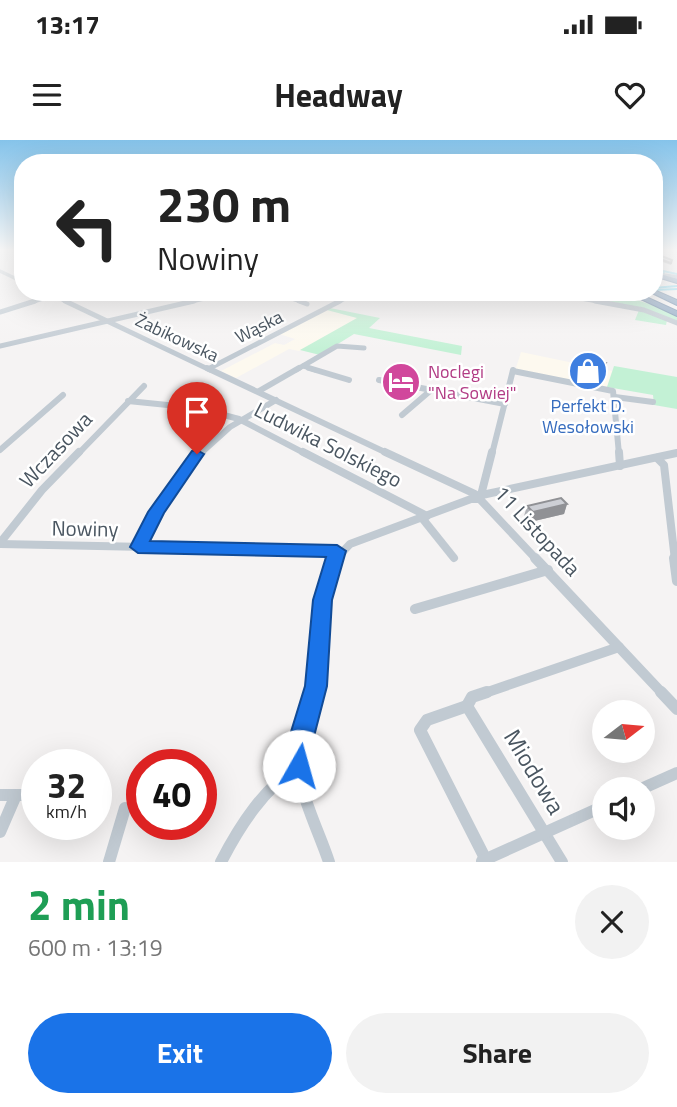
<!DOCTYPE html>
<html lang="en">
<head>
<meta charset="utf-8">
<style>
  body { margin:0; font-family:"Titillium Web",sans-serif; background:#f2f2f2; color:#222; height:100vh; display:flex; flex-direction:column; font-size:26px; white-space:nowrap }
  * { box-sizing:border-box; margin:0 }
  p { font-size:23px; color:#767676 }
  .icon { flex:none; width:38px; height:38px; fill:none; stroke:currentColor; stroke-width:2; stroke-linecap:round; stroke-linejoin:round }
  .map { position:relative; height:722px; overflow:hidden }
  .sheet { display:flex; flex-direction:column; background:#fff; flex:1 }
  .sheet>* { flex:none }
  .guide { position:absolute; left:14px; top:14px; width:649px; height:147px; border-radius:28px; box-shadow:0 7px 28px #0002; background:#fff; color:#222; overflow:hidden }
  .needle { width:46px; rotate:74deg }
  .fabs { position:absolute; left:592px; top:560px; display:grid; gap:14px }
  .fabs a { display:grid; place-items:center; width:63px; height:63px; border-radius:50%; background:#fff; box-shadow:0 7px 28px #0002; font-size:35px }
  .speed { position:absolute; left:21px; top:609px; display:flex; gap:14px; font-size:35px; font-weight:700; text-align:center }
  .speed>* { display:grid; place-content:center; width:91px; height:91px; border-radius:50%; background:#fff; box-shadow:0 7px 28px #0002; line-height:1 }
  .speed small { font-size:18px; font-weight:400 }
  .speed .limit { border:10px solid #d22; background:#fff; color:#111 }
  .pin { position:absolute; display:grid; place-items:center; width:60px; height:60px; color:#fff; margin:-72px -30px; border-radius:50% 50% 50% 0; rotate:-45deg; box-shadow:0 0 7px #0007 }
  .pin .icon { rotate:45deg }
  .me { position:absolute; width:77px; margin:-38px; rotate:7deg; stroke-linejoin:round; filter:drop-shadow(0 0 5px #0008) }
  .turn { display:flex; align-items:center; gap:24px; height:147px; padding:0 28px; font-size:32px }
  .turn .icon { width:91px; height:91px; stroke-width:2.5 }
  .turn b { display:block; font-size:49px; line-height:60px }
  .round { display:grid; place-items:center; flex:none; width:74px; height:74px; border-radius:37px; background:#f2f2f2 }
  .headline { display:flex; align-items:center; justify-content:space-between; height:119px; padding:0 28px }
  h1 { font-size:42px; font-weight:700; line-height:52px; color:#1e9e55 }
  .button { display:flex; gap:14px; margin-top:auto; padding:14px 28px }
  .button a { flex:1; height:80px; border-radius:42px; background:#1a73e8; color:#fff; font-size:28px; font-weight:700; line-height:80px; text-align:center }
  .button a+a { background:#f2f2f2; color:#222 }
  .status { display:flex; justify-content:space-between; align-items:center; height:49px; padding:0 35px; background:#fff; direction:ltr }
  .status svg { height:19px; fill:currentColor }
  header { display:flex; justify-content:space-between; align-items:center; height:91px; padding:0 28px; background:#fff; font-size:32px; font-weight:700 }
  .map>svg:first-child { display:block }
  .commercial { fill:#fdf9ef }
  .green { fill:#c3f1d5 }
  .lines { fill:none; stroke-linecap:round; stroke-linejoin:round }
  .stream { stroke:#90daee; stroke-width:2 }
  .highway-casing { stroke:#7690ad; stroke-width:2 }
  .minor-far5 { stroke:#c1cad2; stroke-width:3.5 }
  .minor-far4 { stroke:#c1cad2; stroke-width:5 }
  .minor-far3 { stroke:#c1cad2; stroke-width:6 }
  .minor-far2 { stroke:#c1cad2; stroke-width:8 }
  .minor-far1 { stroke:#c1cad2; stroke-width:10 }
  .minor { stroke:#c1cad2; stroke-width:12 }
  .major { fill:#b3c2d1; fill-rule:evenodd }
  .highway { fill:#8ba5c1; fill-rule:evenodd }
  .wall { fill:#b0b2b7 }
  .shaded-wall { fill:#909195 }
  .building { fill:#cdcfd5; stroke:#909195; stroke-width:2 }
  .route { fill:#1a73e8; stroke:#114b97; stroke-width:2 }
  .labels { text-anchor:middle; stroke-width:5; stroke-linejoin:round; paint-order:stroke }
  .far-street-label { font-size:18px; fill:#4a5661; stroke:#fff }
  .far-hotel-label { font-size:18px; fill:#b23c85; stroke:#fff; text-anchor:start }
  .far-shop-label { font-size:18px; fill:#366cbe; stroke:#fff }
  .street-label { font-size:21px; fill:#4a5661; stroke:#fff }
  .near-street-label { font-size:24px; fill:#4a5661; stroke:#fff }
</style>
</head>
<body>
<div class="status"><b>13:17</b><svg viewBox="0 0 49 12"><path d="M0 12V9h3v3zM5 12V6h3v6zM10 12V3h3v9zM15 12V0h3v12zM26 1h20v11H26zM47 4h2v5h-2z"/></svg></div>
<header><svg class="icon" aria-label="menu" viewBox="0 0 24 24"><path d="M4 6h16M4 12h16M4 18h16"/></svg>Headway<svg class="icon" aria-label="heart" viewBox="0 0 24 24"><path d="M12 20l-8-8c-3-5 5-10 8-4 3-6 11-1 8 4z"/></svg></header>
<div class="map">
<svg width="677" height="722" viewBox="0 0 677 722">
  <rect width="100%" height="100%" fill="#f5f3f3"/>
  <g class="commercial">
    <polygon points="327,170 358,178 299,211 289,209 236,238 221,231 275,203 284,205 295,199 279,194"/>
    <polygon points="521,212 612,231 607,247 515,231"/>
  </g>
  <g class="green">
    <path d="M579,152c40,0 62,8 98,23v7l-10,-2 -1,5 -31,-5 4,-10z"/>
    <polygon points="330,168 380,178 369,188 462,206 461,215 354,194 320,215 300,210 357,178 327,170"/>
    <polygon points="614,226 677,237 677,269 654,265 653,255 607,247"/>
  </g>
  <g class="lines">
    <g class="stream">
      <polyline points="654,129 677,134"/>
      <polyline points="654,130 664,133"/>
      <polyline points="654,148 677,146"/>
      <polyline points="654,150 677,149"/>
      <polyline points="622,152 631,155"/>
    </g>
    <defs>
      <g id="highway">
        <polygon points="654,132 677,139 677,143 654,136"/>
        <polygon points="654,150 677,160 677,165 650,152 654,152"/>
        <polygon points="626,152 635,152 677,171 677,176"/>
      </g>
    </defs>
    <use href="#highway" class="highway-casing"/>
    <g class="minor-far5">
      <polyline points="0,131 23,142"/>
      <polyline points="45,152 69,163"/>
      <polyline points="270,152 305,163"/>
      <polyline points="541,152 605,163"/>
      <polyline points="29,163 53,156"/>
      <polyline points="186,163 235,152"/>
      <polyline points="337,163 359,152"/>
    </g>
    <g class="minor-far4">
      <polyline points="65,161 210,230"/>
      <polyline points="299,161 307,164"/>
      <polyline points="595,161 644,170 677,183"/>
      <polyline points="0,172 35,161"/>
      <polyline points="0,206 194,161"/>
      <polyline points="303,226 315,230"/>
      <polyline points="210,228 340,161"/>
      <polyline points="296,230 337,206 364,208"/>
    </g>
    <g class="minor-far3">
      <polyline points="207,228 389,314"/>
      <polyline points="309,228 349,240"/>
      <polyline points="513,231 613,251 619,314"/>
      <polyline points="379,240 505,264"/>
      <polyline points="259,251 299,228"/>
      <polyline points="615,257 653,262"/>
      <polyline points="128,261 197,268 239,279 306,314"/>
      <polyline points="402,275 430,251"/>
      <polyline points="0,310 63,255"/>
      <polyline points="78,314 144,246"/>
      <polyline points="200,314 230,287 276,260"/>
      <polyline points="492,314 513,230"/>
      <polyline points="674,314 677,313"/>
    </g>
    <g class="minor-far2">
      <polyline points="303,312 427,376"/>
      <polyline points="385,312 475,354 537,420"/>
      <polyline points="619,312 620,326"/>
      <polyline points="657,318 664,325 675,420"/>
      <polyline points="482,355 677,313"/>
      <polyline points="480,359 492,312"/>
      <polyline points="422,378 454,418"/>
      <polyline points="0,403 42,350 79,312"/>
      <polyline points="0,404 337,411"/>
      <polyline points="139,407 164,360 202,312"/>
      <polyline points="335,420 350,404 471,359 480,359"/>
    </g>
    <g class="minor-far1">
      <polyline points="535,418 663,554"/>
      <polyline points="674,418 677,441"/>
      <polyline points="415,469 548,430"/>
      <polyline points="314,554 324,450 336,418"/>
      <polyline points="482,554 619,507"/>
    </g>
    <g class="minor">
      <path d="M315,552c-4,20 -15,38 -17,58 -3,37 20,78 31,112"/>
      <polyline points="661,552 677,569"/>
      <polyline points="467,566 427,580 420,590 486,720"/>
      <polyline points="467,566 562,722"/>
      <polyline points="467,566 472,557 487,552"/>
      <polyline points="641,649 677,633"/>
      <polyline points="0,655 37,655"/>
      <polyline points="0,692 16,655"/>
      <polyline points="482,721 604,666"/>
      <polyline points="109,722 125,668"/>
      <path d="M221,722c19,-37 43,-74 78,-96"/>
    </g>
    <polygon class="major" points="654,132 677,135 677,139 654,136"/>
    <use href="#highway" class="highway"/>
  </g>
  <g class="wall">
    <polygon points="654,113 672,120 671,125 654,119"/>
    <polygon points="576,218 585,220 581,233 572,231"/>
    <polygon points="598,222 606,223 602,236 594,235"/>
    <polygon points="567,364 564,374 530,382 524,376 527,366"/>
  </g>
  <polygon class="shaded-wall" points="567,364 564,374 530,382 533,372"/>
  <g class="building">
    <polygon points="654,113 672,120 671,123 654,117"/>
    <polygon points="576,218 585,220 583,224 574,223"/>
    <polygon points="598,222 606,223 604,228 597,227"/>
    <polygon points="561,358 567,364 533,372 527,366"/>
  </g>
  <linearGradient id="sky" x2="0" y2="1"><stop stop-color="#85c3ea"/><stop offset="0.52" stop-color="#fafafa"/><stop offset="1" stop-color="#fafafa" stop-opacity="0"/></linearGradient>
  <rect width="677" height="211" fill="url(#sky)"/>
  <polygon class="route" points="197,310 204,314 164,373 150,401 337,405 346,411 332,460 327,546 311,608 312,626 308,635 299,639 290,635 286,608 305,546 313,460 326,417 138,413 130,407 148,372 192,311"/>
  <defs>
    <symbol id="shop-disc" viewBox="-11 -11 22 22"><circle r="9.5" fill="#3f7fe0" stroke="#fff"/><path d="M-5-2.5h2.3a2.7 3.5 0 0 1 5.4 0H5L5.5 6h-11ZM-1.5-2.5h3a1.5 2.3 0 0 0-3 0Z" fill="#fff"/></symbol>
    <symbol id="hotel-disc" viewBox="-11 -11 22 22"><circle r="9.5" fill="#d1479c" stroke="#fff"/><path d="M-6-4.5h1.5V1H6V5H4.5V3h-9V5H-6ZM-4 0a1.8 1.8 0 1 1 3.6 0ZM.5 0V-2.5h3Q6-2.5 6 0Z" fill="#fff"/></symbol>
  </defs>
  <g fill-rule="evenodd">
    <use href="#shop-disc" x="566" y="209" width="44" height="44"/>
    <use href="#hotel-disc" x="379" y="220" width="44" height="44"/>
  </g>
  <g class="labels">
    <g class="far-street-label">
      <text transform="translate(259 187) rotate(-27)" y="6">Wąska</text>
      <text transform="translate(177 198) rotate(25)" y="6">Żabikowska</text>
    </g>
    <g class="far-hotel-label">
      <text x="428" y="238">Noclegi<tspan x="428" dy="21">"Na Sowiej"</tspan></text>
    </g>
    <g class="far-shop-label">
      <text x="588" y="272">Perfekt D.<tspan x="588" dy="21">Wesołowski</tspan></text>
    </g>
    <g class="street-label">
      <text transform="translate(328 305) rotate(27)" y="7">Ludwika Solskiego</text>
      <text transform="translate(56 310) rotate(-47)" y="7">Wczasowa</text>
      <text transform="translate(85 389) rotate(1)" y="7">Nowiny</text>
      <text transform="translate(537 391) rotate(47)" y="7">11 Listopada</text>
    </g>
    <g class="near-street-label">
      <text transform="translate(534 632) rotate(59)" y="8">Miodowa</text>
    </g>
  </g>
</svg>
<div class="fabs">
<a><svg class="needle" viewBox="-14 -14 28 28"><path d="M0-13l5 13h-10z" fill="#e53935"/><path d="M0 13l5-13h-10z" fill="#767676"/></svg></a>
<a><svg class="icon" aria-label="sound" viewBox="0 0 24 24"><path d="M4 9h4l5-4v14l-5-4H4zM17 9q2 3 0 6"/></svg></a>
</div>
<div class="speed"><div>32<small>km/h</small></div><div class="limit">40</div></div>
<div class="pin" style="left:197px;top:314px;background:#d93025"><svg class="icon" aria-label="arrive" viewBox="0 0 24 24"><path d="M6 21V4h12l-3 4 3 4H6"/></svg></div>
<svg class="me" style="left:299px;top:626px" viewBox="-20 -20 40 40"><circle r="19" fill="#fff"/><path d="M0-13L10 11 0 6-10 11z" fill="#1a73e8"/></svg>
<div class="guide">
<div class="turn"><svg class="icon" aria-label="left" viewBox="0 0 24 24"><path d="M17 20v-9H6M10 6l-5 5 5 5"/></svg><div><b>230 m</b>Nowiny</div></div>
</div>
</div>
<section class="sheet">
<div class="headline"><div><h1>2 min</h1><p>600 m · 13:19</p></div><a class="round"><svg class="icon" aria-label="close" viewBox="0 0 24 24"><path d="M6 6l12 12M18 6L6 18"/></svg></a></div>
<div class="button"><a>Exit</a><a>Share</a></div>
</section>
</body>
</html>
